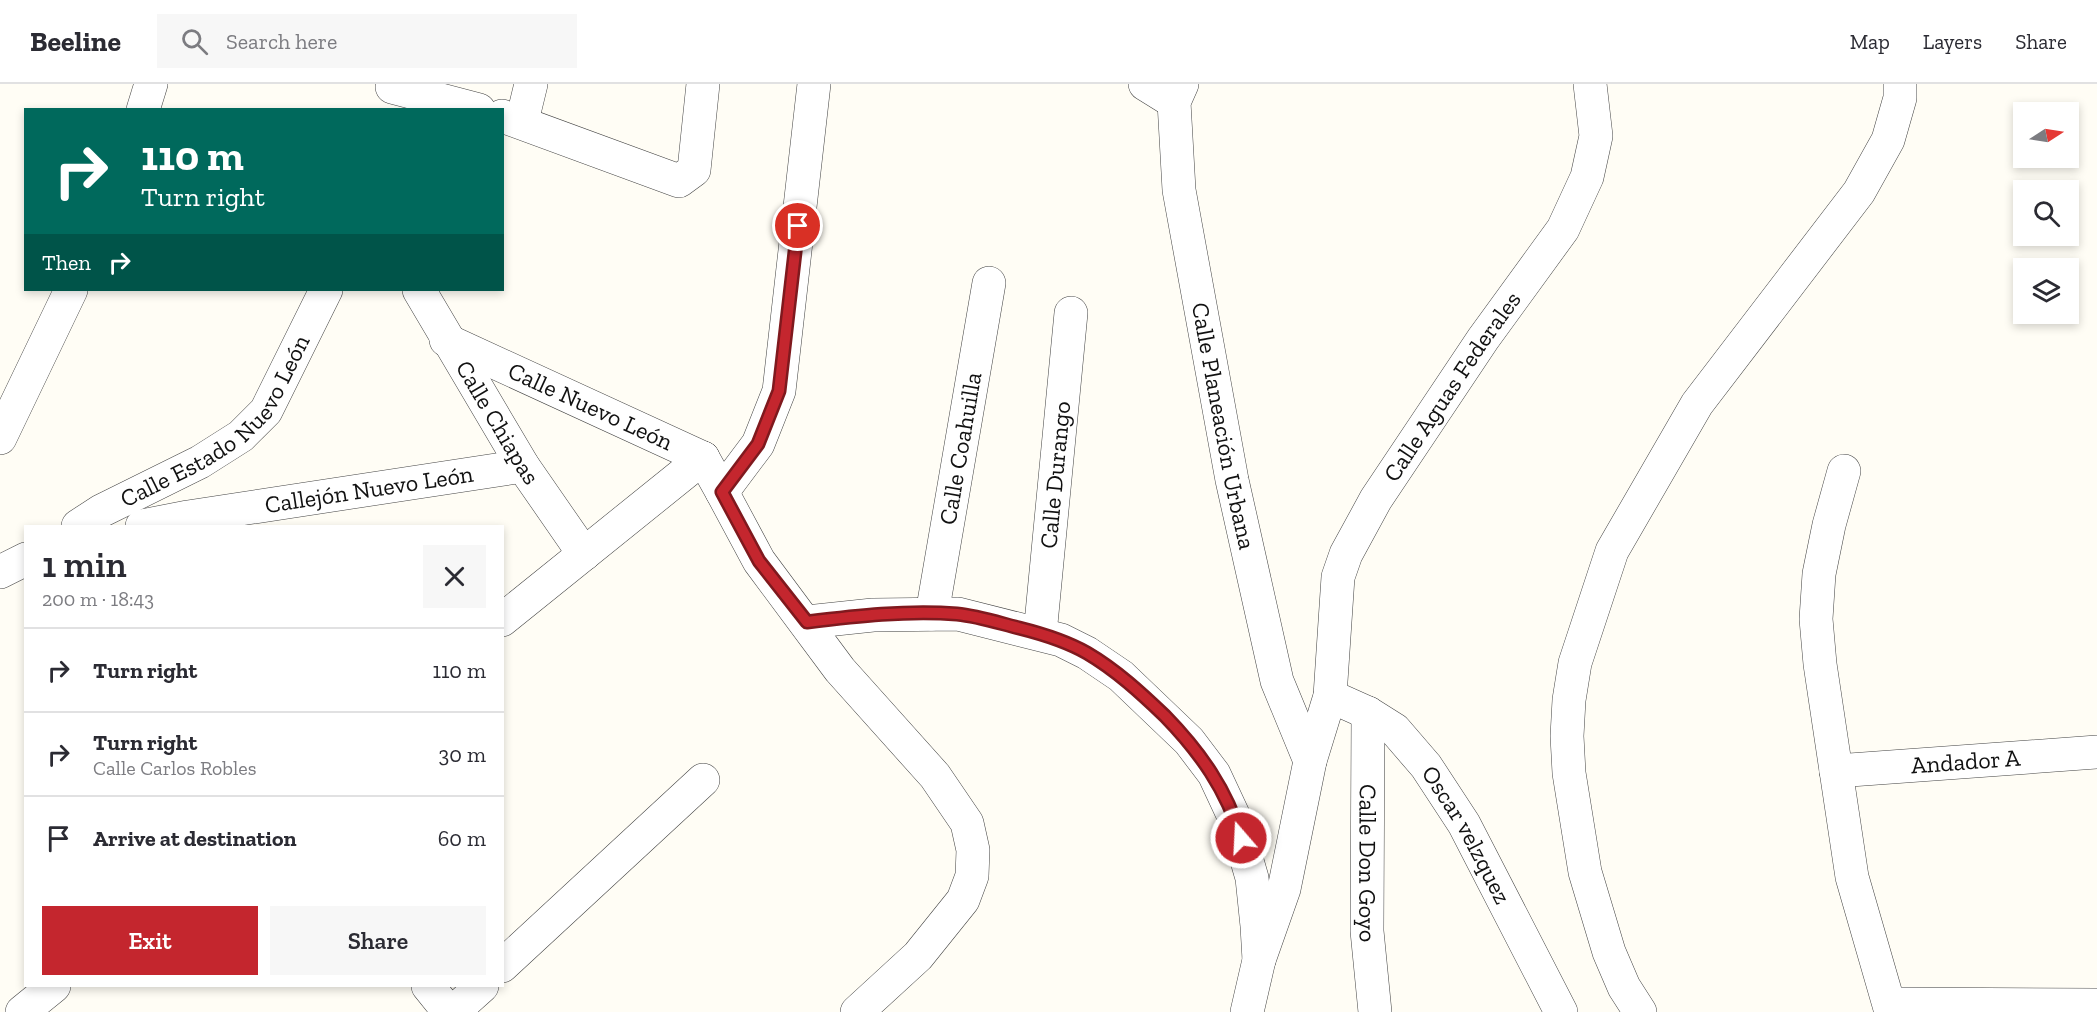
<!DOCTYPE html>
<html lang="en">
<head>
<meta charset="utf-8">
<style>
  body { margin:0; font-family:"Zilla Slab",serif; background:#f7f7f7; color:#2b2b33; height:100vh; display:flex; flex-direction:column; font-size:22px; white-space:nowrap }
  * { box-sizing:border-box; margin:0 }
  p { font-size:20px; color:#7c7c81 }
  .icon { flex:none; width:33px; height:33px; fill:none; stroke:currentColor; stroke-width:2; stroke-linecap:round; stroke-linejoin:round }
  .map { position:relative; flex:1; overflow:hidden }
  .drawer { position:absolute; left:24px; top:441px; width:480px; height:462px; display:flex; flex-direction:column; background:#fff; border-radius:0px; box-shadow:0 3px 9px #0003 }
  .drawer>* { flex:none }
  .banner { position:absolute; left:24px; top:24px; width:480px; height:183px; border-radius:0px; box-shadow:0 3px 9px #0003; background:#00695c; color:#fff; overflow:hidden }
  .needle { width:39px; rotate:78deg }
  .controls { position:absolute; left:2013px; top:18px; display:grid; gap:12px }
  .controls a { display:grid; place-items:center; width:66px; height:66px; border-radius:0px; background:#fff; box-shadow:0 3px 9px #0003; font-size:30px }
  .pin { position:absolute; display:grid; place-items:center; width:51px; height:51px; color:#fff; margin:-26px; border:3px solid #fff; border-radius:50%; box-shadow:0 2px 6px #0007 }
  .me { position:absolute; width:66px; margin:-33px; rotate:341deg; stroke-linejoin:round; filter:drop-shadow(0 0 4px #0008) }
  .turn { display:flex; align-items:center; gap:21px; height:126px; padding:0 18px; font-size:27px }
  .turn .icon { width:78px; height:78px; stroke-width:2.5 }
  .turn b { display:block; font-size:42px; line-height:51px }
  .then { display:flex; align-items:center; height:57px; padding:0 18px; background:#0003; gap:12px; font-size:22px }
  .round { display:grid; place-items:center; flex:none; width:63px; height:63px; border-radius:0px; background:#f7f7f7 }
  .summary { display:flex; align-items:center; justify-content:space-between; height:102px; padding:0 18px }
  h1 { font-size:36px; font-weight:600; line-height:45px }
  .cta { display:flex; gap:12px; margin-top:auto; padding:12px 18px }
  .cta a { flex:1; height:69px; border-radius:0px; background:#c4262e; color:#fff; font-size:24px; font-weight:600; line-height:69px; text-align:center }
  .cta a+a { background:#f7f7f7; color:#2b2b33 }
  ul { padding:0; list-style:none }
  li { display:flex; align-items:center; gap:18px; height:84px; padding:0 18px; border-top:2px solid #e1e1e2 }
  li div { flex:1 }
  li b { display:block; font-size:22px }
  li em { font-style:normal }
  header { display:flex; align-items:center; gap:36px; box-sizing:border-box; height:84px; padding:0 30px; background:#fff; border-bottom:2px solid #e1e1e2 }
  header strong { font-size:28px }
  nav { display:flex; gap:33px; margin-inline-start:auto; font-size:21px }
  .search { width:420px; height:54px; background:#f7f7f7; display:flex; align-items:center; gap:15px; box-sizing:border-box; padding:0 21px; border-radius:0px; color:#7c7c81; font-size:22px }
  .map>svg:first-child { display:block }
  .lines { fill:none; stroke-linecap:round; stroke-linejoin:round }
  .street-casing { stroke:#444; stroke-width:34 }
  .street { stroke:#fff; stroke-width:33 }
  .route-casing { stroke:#7f191e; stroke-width:15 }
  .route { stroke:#c4262e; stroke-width:10 }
  .labels { text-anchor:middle; stroke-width:6; stroke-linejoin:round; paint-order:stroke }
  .street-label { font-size:24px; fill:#111; stroke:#fff }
</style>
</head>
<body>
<header>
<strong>Beeline</strong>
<div class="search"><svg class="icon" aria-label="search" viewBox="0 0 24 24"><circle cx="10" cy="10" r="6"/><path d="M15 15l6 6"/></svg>Search here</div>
<nav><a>Map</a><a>Layers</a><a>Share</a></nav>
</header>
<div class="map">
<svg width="2097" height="928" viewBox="0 0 2097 928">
  <rect width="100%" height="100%" fill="#fffdf5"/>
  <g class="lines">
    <defs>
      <g id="street">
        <polyline points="1145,0 1174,18"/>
        <path id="s1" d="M1182,0l-8,18 5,88 53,290 45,201 33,80"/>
        <polyline points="392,3 479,26"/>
        <polyline points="143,26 151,0"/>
        <polyline points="502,32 679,97 694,86 703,0"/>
        <polyline points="522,37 531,0"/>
        <path id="s2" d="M419,206l104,176 61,88"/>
        <path id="s3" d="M446,256l257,118"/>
        <polyline points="0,354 71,206"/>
        <polyline points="703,374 722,408 758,360 779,307 814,0"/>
        <polyline points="1844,387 1829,441 1819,490 1816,535 1820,580 1852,793 1891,928"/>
        <polyline points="722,408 759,477 840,586 935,692 967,739 973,766 972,792 963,816 918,872 857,928"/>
        <path id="s4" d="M78,442l23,-15 99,-49 41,-26 25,-25 60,-121"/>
        <path id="s5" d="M142,442l46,-9 335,-51"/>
        <polyline points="0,488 26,475"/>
        <path id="s6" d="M932,530l57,-331"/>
        <polyline points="502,536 703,374"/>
        <polyline points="807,538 873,531 958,530 1061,556 1087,569 1121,592 1189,657 1214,690 1235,735 1252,794 1257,842 1259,876 1247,928"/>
        <path id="s7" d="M1040,550l31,-321"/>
        <path id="s8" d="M1330,612l38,17 27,17 31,36 38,58 97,188"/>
        <path id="s9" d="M1368,629l-1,218 8,81"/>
        <path id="s10" d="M1836,687l261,-19"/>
        <path id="s11" d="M1259,876l25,-71 26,-128 20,-65 8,-119 8,-23 30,-55 107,-160 80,-110 24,-52 9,-41 -6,-52"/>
        <polyline points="502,882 703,696"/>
        <polyline points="428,902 449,928"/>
        <polyline points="1891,920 2097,921"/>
        <polyline points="22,928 54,902"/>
        <polyline points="453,928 482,902"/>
        <polyline points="1640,928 1624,903 1609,868 1585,788 1569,689 1567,652 1569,616 1575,579 1612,467 1697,320 1859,108 1888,56 1900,14 1900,0"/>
      </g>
    </defs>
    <use href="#street" class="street-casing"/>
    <use href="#street" class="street"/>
  </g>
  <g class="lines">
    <defs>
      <path id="route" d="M798,142l-19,165 -21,53 -36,48 37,69 48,61c49,-6 100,-12 150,-8 21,2 42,9 62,14 24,6 47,13 68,25 29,17 54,40 78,63 35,36 62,74 76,122"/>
    </defs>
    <use href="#route" class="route-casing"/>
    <use href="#route" class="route"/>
  </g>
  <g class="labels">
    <g class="street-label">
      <text dy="8" stroke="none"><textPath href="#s11" startOffset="616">Calle Aguas Federales</textPath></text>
      <text dy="8" stroke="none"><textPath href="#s3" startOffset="159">Calle Nuevo León</textPath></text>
      <text dy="8" stroke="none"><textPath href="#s4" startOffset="178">Calle Estado Nuevo León</textPath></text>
      <text dy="8" stroke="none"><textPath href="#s2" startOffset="154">Calle Chiapas</textPath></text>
      <text dy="8" stroke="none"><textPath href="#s1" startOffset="348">Calle Planeación Urbana</textPath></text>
      <text dy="8" stroke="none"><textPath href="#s6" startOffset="168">Calle Coahuilla</textPath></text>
      <text dy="8" stroke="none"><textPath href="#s7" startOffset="160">Calle Durango</textPath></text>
      <text dy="8" stroke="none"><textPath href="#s5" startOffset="230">Callejón Nuevo León</textPath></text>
      <text dy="8" stroke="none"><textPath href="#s10" startOffset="130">Andador A</textPath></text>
      <text dy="8" stroke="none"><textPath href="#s8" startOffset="201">Oscar velzquez</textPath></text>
      <text dy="8" stroke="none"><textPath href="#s9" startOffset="150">Calle Don Goyo</textPath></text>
    </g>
  </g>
</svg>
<div class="controls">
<a><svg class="needle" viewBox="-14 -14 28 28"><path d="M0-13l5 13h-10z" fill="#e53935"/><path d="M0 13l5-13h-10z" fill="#7c7c81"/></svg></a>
<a><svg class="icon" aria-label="search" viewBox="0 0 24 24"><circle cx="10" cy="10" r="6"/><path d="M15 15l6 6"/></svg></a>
<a><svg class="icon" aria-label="layers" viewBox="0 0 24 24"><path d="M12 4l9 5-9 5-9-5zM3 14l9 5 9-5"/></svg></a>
</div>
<div class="pin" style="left:798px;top:142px;background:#d93025"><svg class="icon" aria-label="arrive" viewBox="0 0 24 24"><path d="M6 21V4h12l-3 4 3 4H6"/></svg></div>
<svg class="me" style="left:1241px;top:754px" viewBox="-20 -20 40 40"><circle r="17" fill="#c4262e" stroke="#fff" stroke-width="3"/><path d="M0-11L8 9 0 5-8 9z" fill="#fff"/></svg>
<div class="banner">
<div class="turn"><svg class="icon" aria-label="right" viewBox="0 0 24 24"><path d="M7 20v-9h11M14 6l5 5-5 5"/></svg><div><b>110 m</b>Turn right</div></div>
<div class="then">Then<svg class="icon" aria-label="right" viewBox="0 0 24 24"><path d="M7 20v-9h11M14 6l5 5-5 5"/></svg></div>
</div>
<section class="drawer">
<div class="summary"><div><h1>1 min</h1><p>200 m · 18:43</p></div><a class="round"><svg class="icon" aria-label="close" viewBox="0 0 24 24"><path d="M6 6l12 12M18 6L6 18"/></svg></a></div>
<ul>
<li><svg class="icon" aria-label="right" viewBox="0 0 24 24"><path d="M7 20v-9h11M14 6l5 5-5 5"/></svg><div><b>Turn right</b></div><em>110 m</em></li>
<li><svg class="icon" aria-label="right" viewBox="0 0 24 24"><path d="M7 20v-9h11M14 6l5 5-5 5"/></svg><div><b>Turn right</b><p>Calle Carlos Robles</p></div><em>30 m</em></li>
<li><svg class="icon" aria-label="arrive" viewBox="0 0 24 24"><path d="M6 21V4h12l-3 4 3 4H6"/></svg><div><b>Arrive at destination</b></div><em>60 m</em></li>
</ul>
<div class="cta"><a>Exit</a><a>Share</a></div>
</section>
</div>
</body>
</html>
